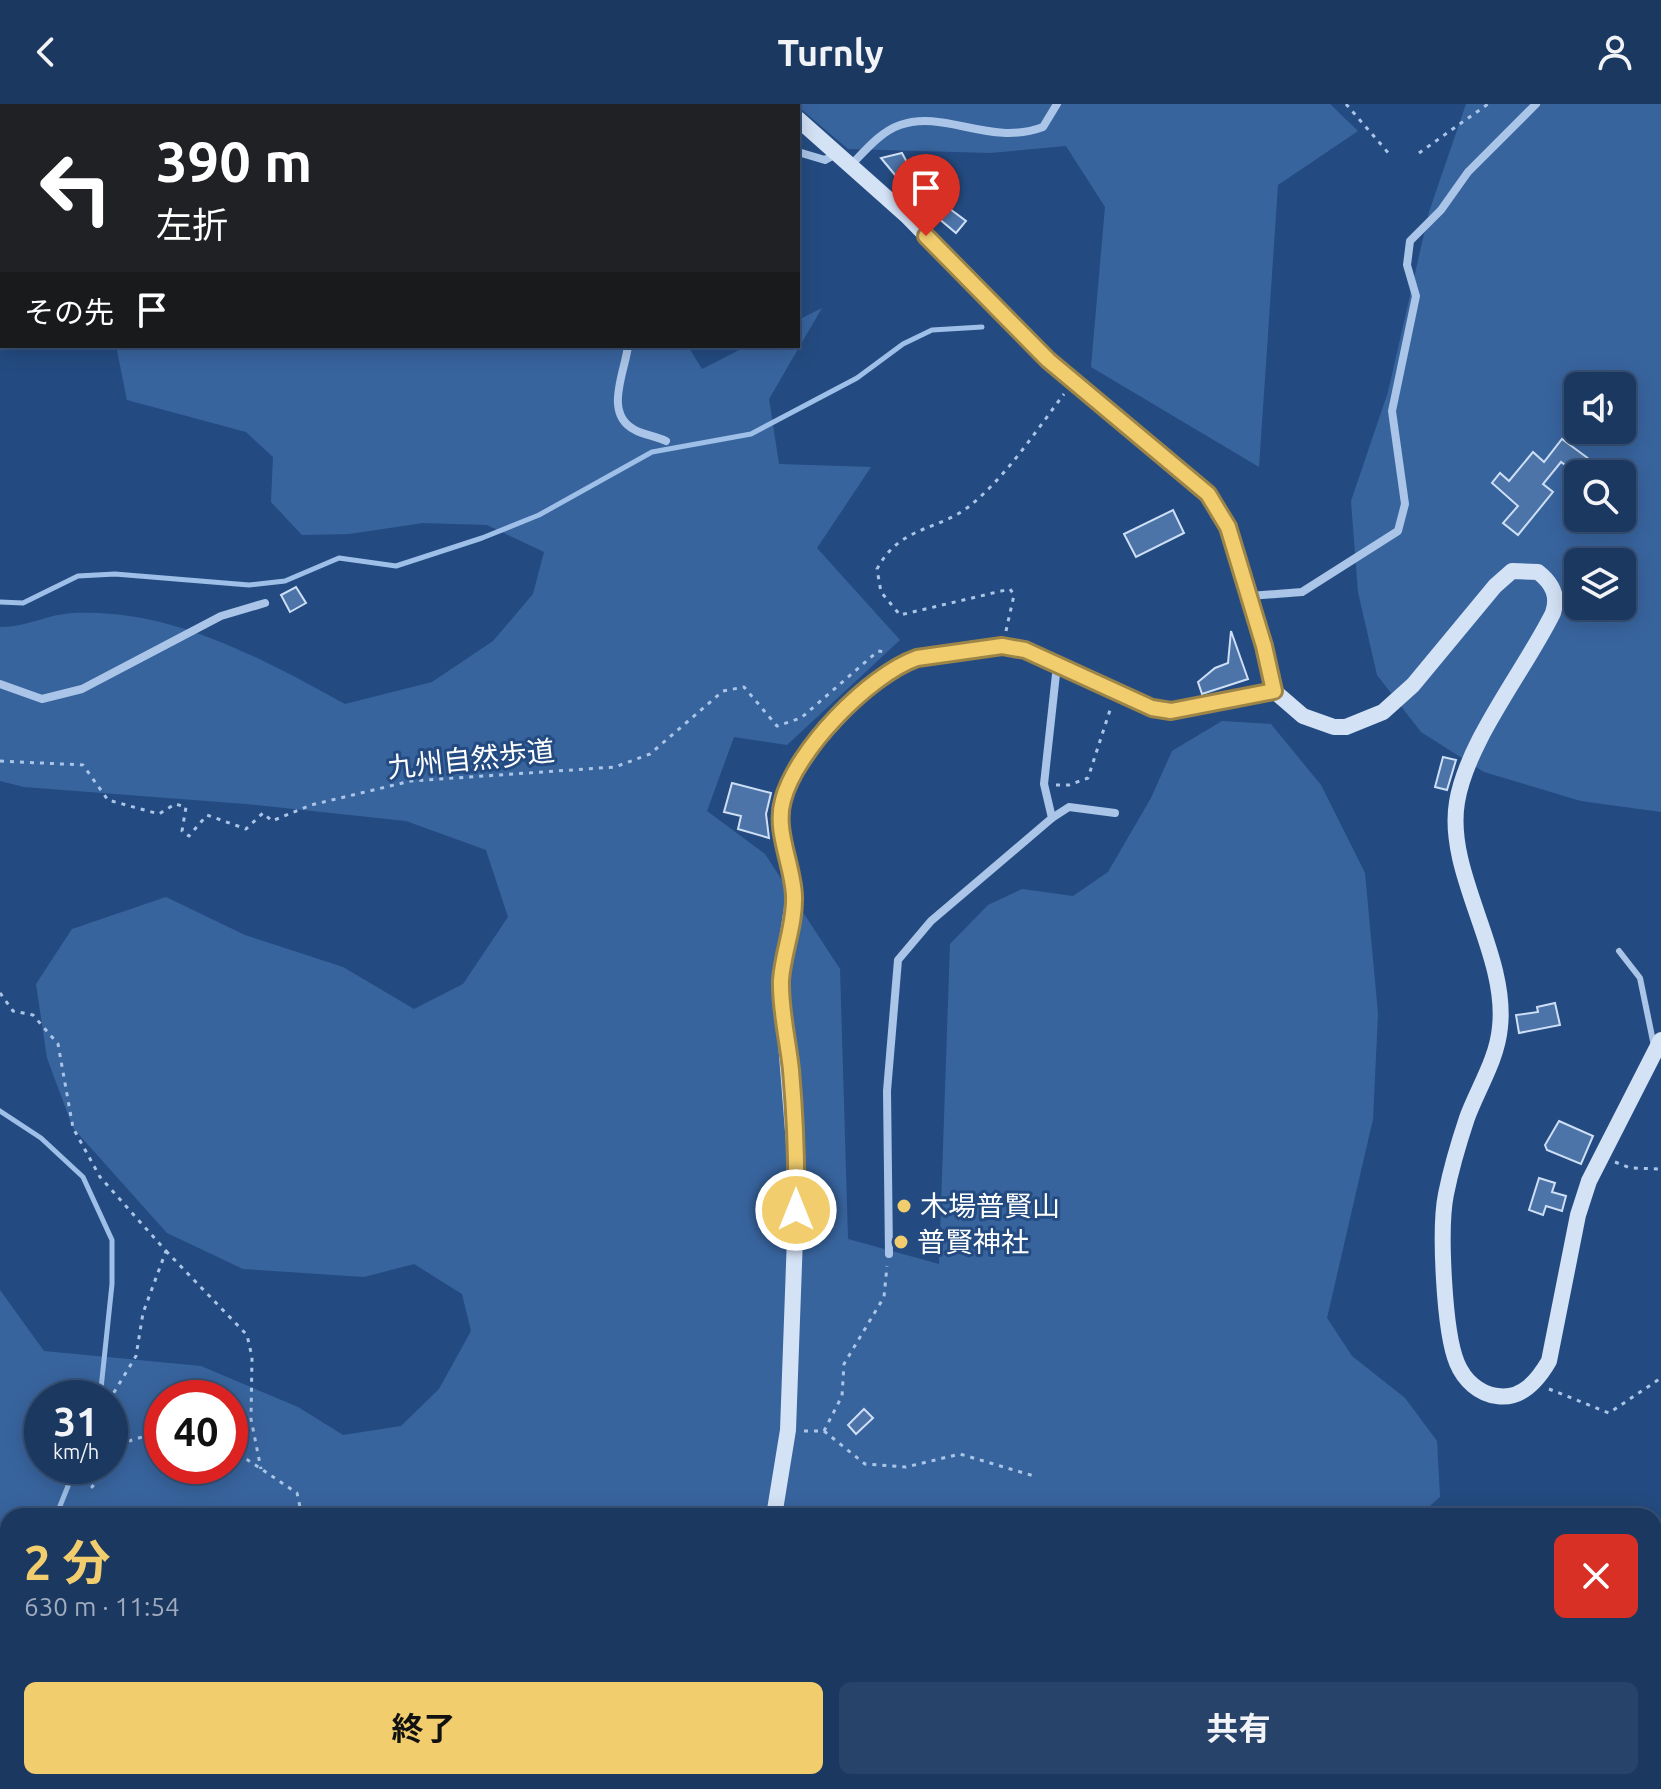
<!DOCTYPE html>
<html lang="ja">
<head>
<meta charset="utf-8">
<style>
  body { margin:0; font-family:Ubuntu,"Noto Sans JP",sans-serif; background:#28436a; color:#f1f3f6; height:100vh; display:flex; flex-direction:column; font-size:30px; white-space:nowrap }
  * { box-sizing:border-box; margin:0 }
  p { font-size:26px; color:#a0acbd }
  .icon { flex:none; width:44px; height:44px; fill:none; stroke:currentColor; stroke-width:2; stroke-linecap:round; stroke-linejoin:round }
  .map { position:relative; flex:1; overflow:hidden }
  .panel { position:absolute; left:0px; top:1404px; width:1662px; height:282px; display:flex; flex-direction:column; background:#1b3861; border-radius:24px 24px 0 0; box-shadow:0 4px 20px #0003,0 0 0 2px #395276 }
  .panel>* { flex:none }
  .guide { position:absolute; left:0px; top:0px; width:800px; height:244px; box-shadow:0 4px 20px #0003,0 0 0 2px #395276; background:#202124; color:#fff; overflow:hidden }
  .tools { position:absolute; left:1564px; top:268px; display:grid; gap:16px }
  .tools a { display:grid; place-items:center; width:72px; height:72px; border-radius:12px; background:#1b3861; box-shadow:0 4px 20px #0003,0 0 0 2px #395276; font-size:40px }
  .speed { position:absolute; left:24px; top:1276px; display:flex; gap:16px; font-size:40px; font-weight:700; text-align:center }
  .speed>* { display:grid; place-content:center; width:104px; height:104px; border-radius:50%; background:#1b3861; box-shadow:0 4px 20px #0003,0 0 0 2px #395276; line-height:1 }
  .speed small { font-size:20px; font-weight:400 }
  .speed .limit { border:12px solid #d22; background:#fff; color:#111 }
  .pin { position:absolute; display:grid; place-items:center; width:68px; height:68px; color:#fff; margin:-82px -34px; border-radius:50% 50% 50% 0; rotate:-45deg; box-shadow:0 0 8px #0007 }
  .pin .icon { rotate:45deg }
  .me { position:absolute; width:88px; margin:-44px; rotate:0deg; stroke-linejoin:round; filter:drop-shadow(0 0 6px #0008) }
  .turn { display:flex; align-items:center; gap:28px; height:168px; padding:0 24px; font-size:36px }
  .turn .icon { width:104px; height:104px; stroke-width:2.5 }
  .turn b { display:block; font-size:56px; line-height:68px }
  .then { display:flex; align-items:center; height:76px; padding:0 24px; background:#0003; gap:16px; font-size:30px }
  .round { display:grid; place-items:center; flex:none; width:84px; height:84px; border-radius:12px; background:#28436a }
  .summary { display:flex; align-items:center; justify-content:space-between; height:136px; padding:0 24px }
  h1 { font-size:48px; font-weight:700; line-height:60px; color:#f1cd6e }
  .primary-button { display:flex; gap:16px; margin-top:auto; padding:16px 24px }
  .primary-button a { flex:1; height:92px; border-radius:12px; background:#f1cd6e; color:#111; font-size:32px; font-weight:700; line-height:92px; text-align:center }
  .primary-button a+a { background:#28436a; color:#f1f3f6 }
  header { display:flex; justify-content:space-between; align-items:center; height:104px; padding:0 24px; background:#1b3861; font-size:36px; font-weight:700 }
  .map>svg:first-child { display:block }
  .green { fill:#38649e; fill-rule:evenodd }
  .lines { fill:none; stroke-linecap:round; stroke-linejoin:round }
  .stream { stroke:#9ebfe8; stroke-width:5 }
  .building { fill:#4c74a9; stroke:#cedff5; stroke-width:2 }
  .path { stroke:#aac5e7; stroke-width:3; stroke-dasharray:4 6; stroke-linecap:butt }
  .lane { stroke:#aac5e7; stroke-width:6 }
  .street { stroke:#aac5e7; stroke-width:8 }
  .secondary { stroke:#d4e2f6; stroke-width:16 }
  .route-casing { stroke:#9d8548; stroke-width:20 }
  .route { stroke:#f1cd6e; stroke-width:14 }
  .poi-dot { fill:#f1cd6e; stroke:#244b81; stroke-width:3 }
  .labels { text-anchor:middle; stroke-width:6; stroke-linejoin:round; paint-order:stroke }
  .street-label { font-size:28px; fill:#fff; stroke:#244b81 }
  .poi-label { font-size:28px; fill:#fff; stroke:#244b81; text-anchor:start }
</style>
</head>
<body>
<header><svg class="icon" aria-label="back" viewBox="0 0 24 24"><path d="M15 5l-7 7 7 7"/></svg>Turnly<svg class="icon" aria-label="person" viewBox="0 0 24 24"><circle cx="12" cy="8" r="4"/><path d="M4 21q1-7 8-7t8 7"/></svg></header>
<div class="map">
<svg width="1661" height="1685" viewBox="0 0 1661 1685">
  <rect width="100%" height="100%" fill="#244b81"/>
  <g class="green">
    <polygon points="0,0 599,0 2,2 0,160"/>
    <polygon points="795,0 1330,0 1358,27 1278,81 1259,363 1091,263 1105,103 1066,42 990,49 848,45"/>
    <path d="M1466,0h195v708l-80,-11 -97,-29 -63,-40 -44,-57 -19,-83 -7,-91 37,-109 41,-180zM1578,282h44v44h-44zM1578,370h44v44h-44zM1578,458h44v44h-44z"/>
    <path d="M822,204l-53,91 10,65 92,3 -54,81 83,92 -113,105 -53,-8 -27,74 58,43 75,115 8,270 91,25 11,-320 38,-39 34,-16 51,7 35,-24 43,-74 21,-47 50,-30 49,3 50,61 44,88 13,141 -5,105 -46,199 25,38 53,42 32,43 3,56 -21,19h-1411v266h1000l15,7h-1023v-499l44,61 157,15 97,41 45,28 58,-9 38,-37 32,-58 -9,-37 -48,-30 -50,13 -121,-8 -76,-36 -94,-105 -26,-70 -11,-74 36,-55 94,-32 79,38 98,32 71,42 49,-25 45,-67 -22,-67 -80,-29 -160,-17 -222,-17 -24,-6v-154c24,1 49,-13 73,-14 99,-5 187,45 272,91l87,-22 61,-41 40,-47 11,-42 -57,-27 -64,-2 -74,11 -47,1 -31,-33 2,-45 -27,-25 -119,-32 -11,-54h572l14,23 45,-23h51v-26zM42,1294h68v68h-68zM162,1294h68v68h-68z"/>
    <polygon points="1654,1421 1661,1423 1661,1654 1654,1639"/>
  </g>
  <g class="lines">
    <g class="stream">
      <polyline points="0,498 23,499 78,472 115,470 249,481 285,477 339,454 396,462 482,434 539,411 652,348 751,330 857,274 903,240 932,226 982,223"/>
      <polyline points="0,1007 41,1034 83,1073 112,1136 112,1180 100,1294"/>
      <polyline points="56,1412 76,1362"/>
      <polyline points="1654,1593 1661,1595"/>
    </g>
  </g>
  <g class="building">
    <polygon points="902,49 910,64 920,55 932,70 929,73 938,84 925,93 917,83 910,89 881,54"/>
    <polygon points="946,102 966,117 956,129 937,113"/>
    <polygon points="1562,335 1597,361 1590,370 1577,370 1561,358 1543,380 1553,388 1518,431 1503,419 1518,402 1492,379 1500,369 1509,377 1533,348 1544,358"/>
    <polygon points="1173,406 1184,429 1136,453 1124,430"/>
    <polygon points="296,483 306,499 290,508 281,491"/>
    <polygon points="1231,527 1248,575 1202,590 1198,578 1215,564 1228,559"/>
    <polygon points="1443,653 1456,656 1447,686 1435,683"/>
    <polygon points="732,679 771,689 766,710 769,734 738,725 741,712 724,708"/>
    <polygon points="1555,899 1560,921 1519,929 1516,911 1538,908 1537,903"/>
    <polygon points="1559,1017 1593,1032 1581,1060 1547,1046 1545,1041"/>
    <polygon points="1539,1074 1555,1079 1552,1088 1566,1092 1562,1107 1546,1102 1543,1111 1529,1106"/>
    <polygon points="864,1305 873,1314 856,1330 848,1321"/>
  </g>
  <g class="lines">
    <g class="path">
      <polyline points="1346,0 1391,52"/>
      <polyline points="1419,49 1488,0"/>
      <path d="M1006,527l8,-36 -4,-6 -110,26 -19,-23 -4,-23c24,-45 62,-37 95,-65 36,-30 64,-73 92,-110"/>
      <polyline points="0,657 83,661 108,696 159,710 175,700 186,703 182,727 189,732 207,711 246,725 263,709 272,717 311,701 411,677 615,663 650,650 723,587 744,583 777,622 801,614 878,547 888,548"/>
      <polyline points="1056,681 1069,681 1088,674 1111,603"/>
      <polyline points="0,889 13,907 33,911 58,940 73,1024 100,1073 166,1147 143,1209 136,1252 110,1295"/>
      <polyline points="1615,1058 1630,1064 1661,1065"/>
      <polyline points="166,1147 247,1231 252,1253 251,1315 261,1365"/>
      <polyline points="1549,1285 1609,1309 1661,1274"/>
      <polyline points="804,1327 824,1327 865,1360 906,1363 960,1350 1034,1372"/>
      <polyline points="824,1327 842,1292 844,1260 884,1193 887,1162"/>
      <polyline points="230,1344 297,1389 302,1412"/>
      <polyline points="110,1361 129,1337 162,1327"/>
      <polyline points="96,1362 92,1383 109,1362"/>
      <polyline points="1349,1678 1354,1685"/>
    </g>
    <polyline class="lane" points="1619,847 1640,874 1654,942"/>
    <g class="street">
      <polyline points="798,48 825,56 836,50"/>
      <path d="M851,61c14,-14 29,-33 49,-40 45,-16 90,22 143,2l14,-23"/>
      <path d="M628,242c-3,26 -25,68 7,84 9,5 21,6 31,11"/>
      <polyline points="1249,492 1302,488 1398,427 1405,400 1392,307 1416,192 1407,161 1410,137 1441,106 1468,68 1536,0"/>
      <polyline points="0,580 42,595 82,585 221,512 265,499"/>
      <polyline points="1052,714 1069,703 1115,709"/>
      <polyline points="889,1150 887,987 898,856 931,817 1052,714 1044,680 1057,561"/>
    </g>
    <g class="secondary">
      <polyline points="781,0 783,2"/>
      <path d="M798,15l108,96 142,145 160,134 20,33 36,119 10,45 29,25 31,11h12l37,-15 30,-27 82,-99 17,-15 26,1c14,11 21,23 15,41 -28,57 -86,128 -96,189 -12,71 51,151 43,225 -3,33 -22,61 -33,91 -8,24 -16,51 -21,76 -7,34 -2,138 11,169 7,17 22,31 40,33 25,4 41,-16 52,-35l29,-146 11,-34 72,-141"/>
      <polyline points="774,1412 788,1326 797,1078 781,875 794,791 781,720 782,698 793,672 818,636 860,589 905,558 970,545 1002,542 1025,546 1152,604 1171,607 1274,587"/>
      <polyline points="1654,1445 1661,1443"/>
      <polyline points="598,1678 609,1685"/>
      <polyline points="1547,1678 1556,1685"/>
      <polyline points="512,1685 514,1678"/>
      <polyline points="689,1685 694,1678"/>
    </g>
  </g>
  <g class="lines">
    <defs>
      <path id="route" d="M796,1106c1,-47 -1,-94 -5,-140 -3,-29 -11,-61 -10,-90 2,-28 14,-55 13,-84 -1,-31 -20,-65 -11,-96 13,-50 86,-125 134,-142l85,-12 23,4 127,58 19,3 103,-20 -10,-45 -36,-119 -20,-33 -160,-134 -122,-124"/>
    </defs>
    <use href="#route" class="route-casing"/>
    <use href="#route" class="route"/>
  </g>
  <g class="poi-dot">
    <circle cx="904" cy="1102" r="8"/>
    <circle cx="901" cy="1138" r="8"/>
  </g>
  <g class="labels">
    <g class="street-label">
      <text transform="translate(471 655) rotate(-6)" y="10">九州自然歩道</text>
    </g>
    <g class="poi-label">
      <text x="920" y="1112">木場普賢山</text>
      <text x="917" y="1148">普賢神社</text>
    </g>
  </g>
</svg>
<div class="tools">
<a><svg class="icon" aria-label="sound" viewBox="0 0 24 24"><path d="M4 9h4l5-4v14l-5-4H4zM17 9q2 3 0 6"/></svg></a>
<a><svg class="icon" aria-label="search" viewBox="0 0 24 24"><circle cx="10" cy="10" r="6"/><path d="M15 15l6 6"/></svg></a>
<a><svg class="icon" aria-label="layers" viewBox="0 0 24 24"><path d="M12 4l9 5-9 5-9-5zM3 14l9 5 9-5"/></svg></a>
</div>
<div class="speed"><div>31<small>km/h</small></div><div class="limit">40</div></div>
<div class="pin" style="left:926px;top:132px;background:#d93025"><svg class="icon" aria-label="arrive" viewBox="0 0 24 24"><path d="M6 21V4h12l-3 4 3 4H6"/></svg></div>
<svg class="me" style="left:796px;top:1106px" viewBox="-20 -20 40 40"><circle r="17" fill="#f1cd6e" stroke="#fff" stroke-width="3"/><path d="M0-11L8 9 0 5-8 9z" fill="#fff"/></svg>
<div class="guide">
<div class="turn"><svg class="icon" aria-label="left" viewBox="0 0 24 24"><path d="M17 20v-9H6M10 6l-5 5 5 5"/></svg><div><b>390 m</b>左折</div></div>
<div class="then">その先<svg class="icon" aria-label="arrive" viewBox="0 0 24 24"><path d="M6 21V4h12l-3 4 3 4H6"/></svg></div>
</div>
<section class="panel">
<div class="summary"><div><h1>2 分</h1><p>630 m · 11:54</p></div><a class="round" style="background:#d93025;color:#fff"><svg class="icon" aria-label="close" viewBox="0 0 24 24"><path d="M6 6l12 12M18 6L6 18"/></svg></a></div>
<div class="primary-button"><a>終了</a><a>共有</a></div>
</section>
</div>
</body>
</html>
